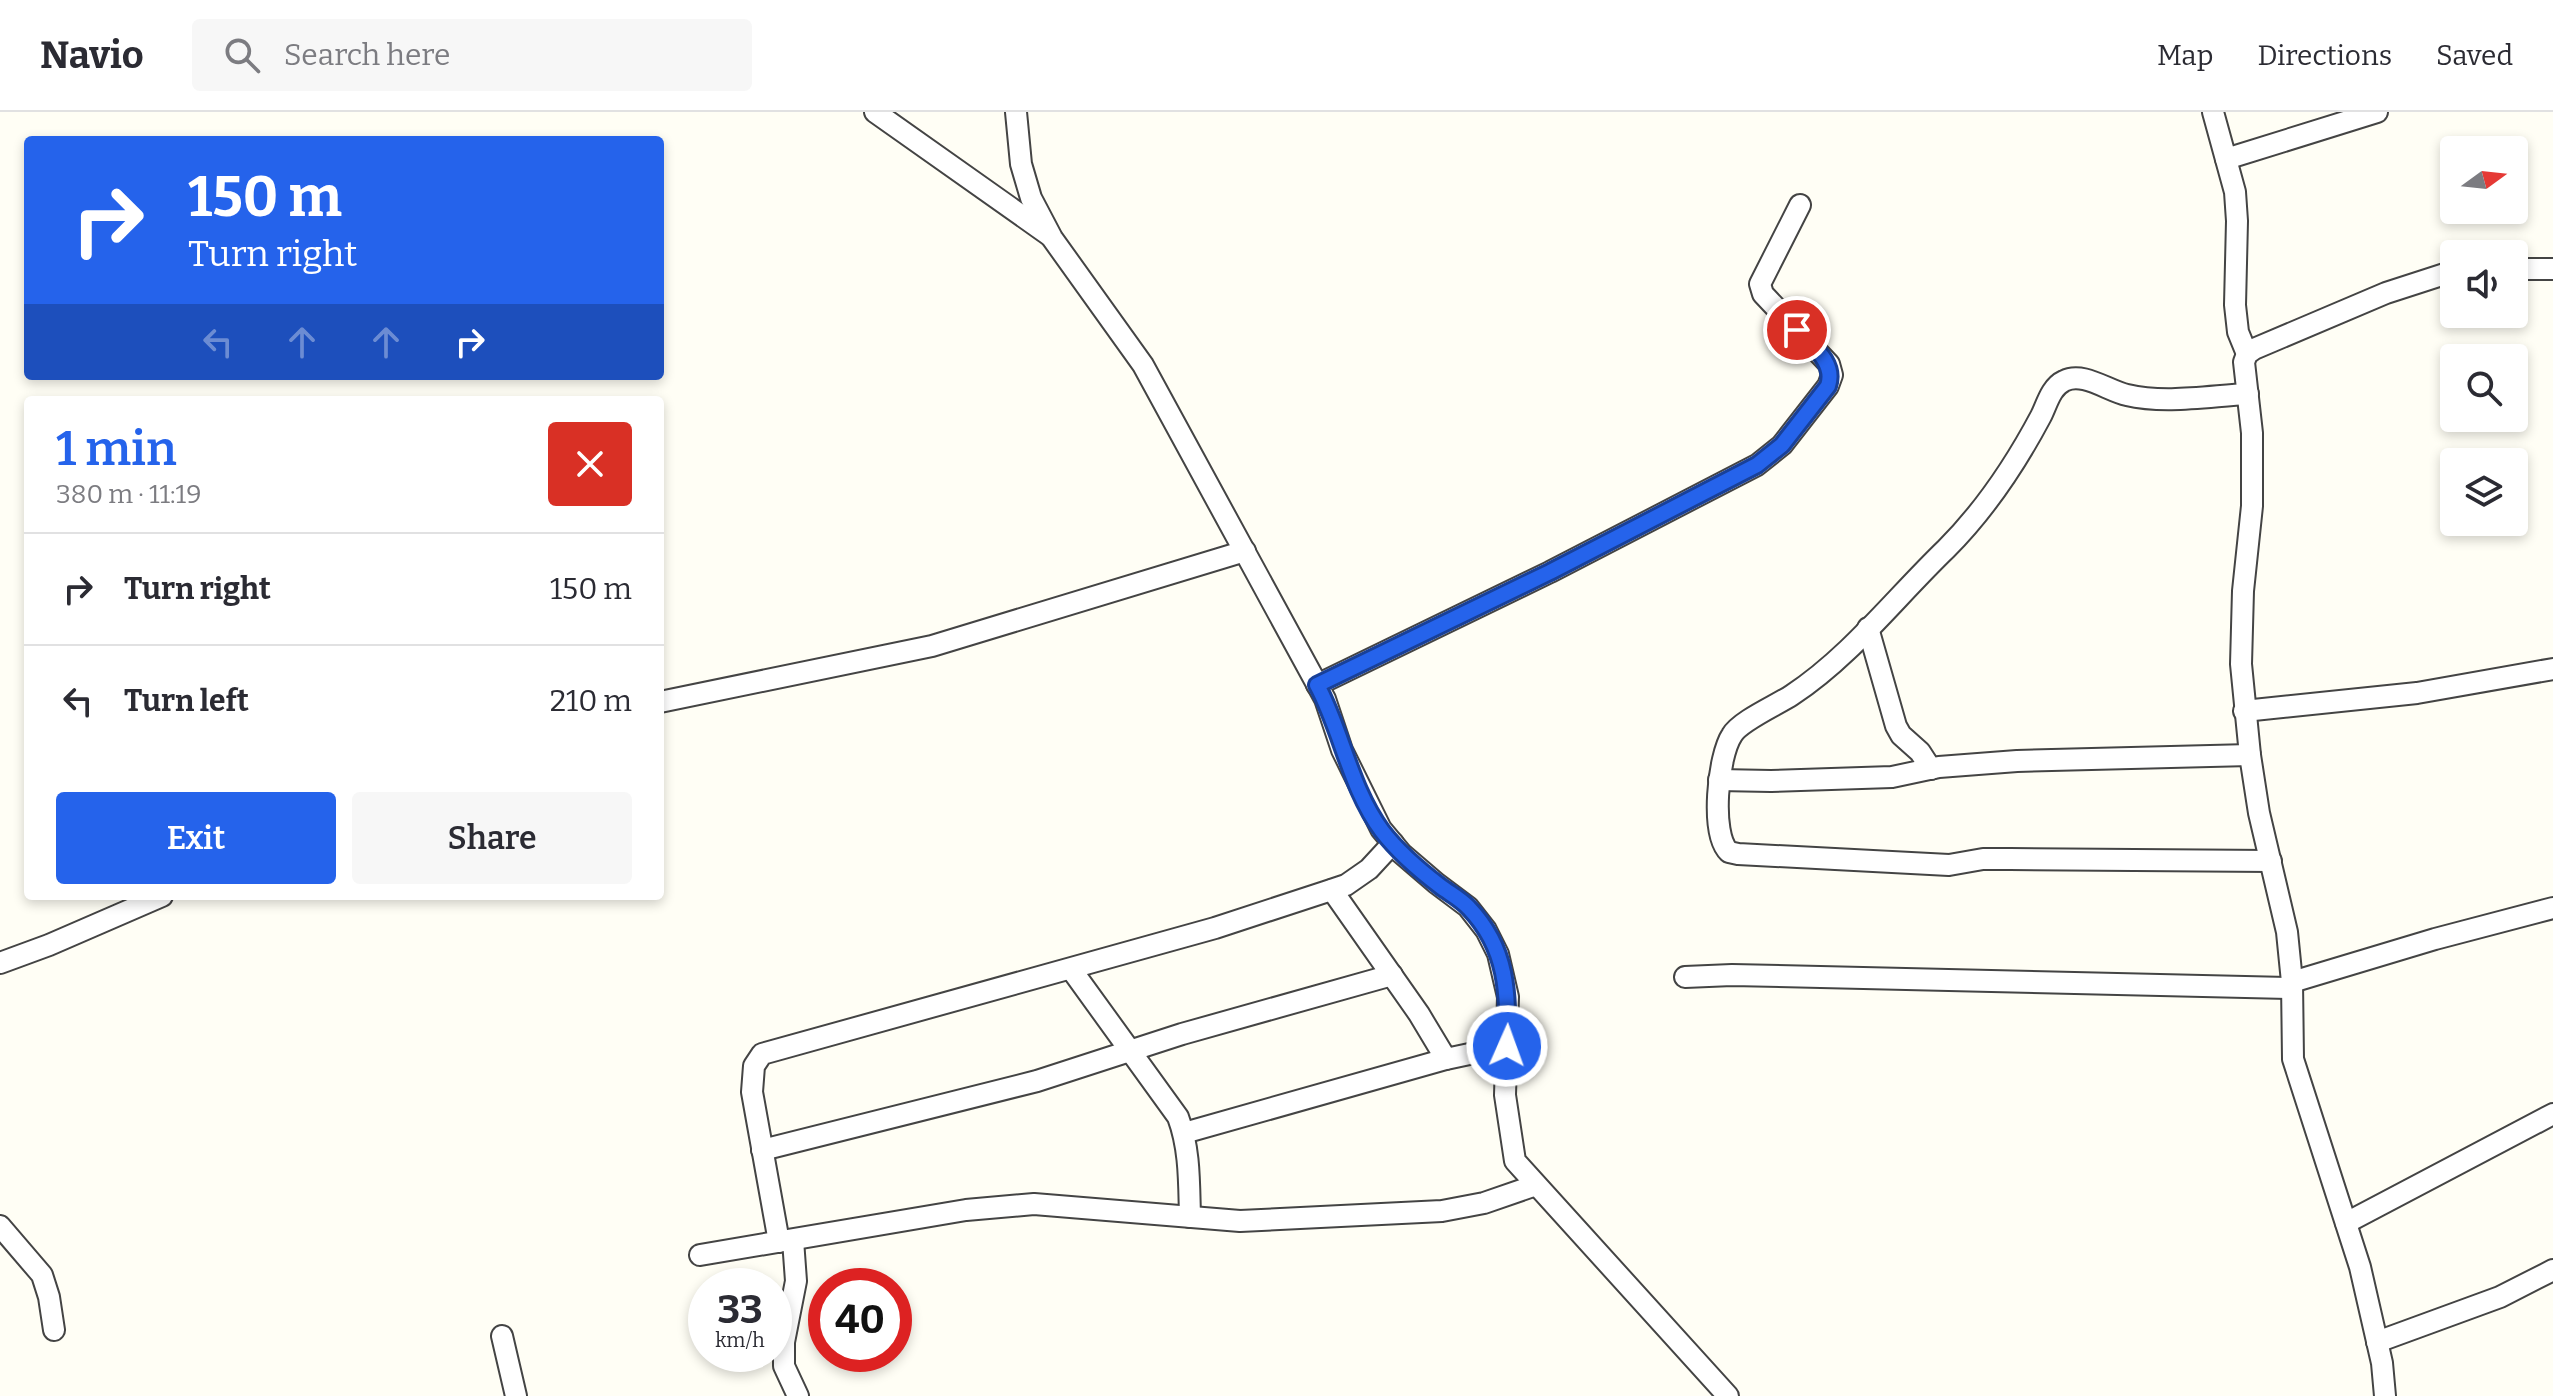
<!DOCTYPE html>
<html lang="en">
<head>
<meta charset="utf-8">
<style>
  body { margin:0; font-family:Bitter,serif; background:#f7f7f7; color:#2b2b33; height:100vh; display:flex; flex-direction:column; font-size:30px; white-space:nowrap }
  * { box-sizing:border-box; margin:0 }
  p { font-size:26px; color:#7c7c81 }
  .icon { flex:none; width:44px; height:44px; fill:none; stroke:currentColor; stroke-width:2; stroke-linecap:round; stroke-linejoin:round }
  .map { position:relative; flex:1; overflow:hidden }
  .sheet { position:absolute; left:24px; top:284px; width:640px; height:504px; display:flex; flex-direction:column; background:#fff; border-radius:8px; box-shadow:0 4px 12px #0003 }
  .sheet>* { flex:none }
  .guide { position:absolute; left:24px; top:24px; width:640px; height:244px; border-radius:8px; box-shadow:0 4px 12px #0003; background:#2563eb; color:#fff; overflow:hidden }
  .needle { width:52px; rotate:75deg }
  .buttons { position:absolute; left:2440px; top:24px; display:grid; gap:16px }
  .buttons a { display:grid; place-items:center; width:88px; height:88px; border-radius:8px; background:#fff; box-shadow:0 4px 12px #0003; font-size:40px }
  .speed { position:absolute; left:688px; top:1156px; display:flex; gap:16px; font-size:40px; font-weight:700; text-align:center }
  .speed>* { display:grid; place-content:center; width:104px; height:104px; border-radius:50%; background:#fff; box-shadow:0 4px 12px #0003; line-height:1 }
  .speed small { font-size:20px; font-weight:400 }
  .speed .limit { border:12px solid #d22; background:#fff; color:#111 }
  .pin { position:absolute; display:grid; place-items:center; width:68px; height:68px; color:#fff; margin:-34px; border:4px solid #fff; border-radius:50%; box-shadow:0 2px 8px #0007 }
  .me { position:absolute; width:88px; margin:-44px; rotate:2deg; stroke-linejoin:round; filter:drop-shadow(0 0 6px #0008) }
  .turn { display:flex; align-items:center; gap:28px; height:168px; padding:0 32px; font-size:36px }
  .turn .icon { width:104px; height:104px; stroke-width:2.5 }
  .turn b { display:block; font-size:56px; line-height:68px }
  .lanes { display:flex; align-items:center; height:76px; padding:0 32px; background:#0003; justify-content:center; gap:40px; direction:ltr }
  .lanes .off { opacity:.35 }
  .round { display:grid; place-items:center; flex:none; width:84px; height:84px; border-radius:8px; background:#f7f7f7 }
  .head { display:flex; align-items:center; justify-content:space-between; height:136px; padding:0 32px }
  h1 { font-size:48px; font-weight:600; line-height:60px; color:#2563eb }
  .cta { display:flex; gap:16px; margin-top:auto; padding:16px 32px }
  .cta a { flex:1; height:92px; border-radius:8px; background:#2563eb; color:#fff; font-size:32px; font-weight:600; line-height:92px; text-align:center }
  .cta a+a { background:#f7f7f7; color:#2b2b33 }
  ul { padding:0; list-style:none }
  li { display:flex; align-items:center; gap:24px; height:112px; padding:0 32px; border-top:2px solid #e1e1e2 }
  li div { flex:1 }
  li b { display:block; font-size:30px }
  li em { font-style:normal }
  header { display:flex; align-items:center; gap:48px; box-sizing:border-box; height:112px; padding:0 40px; background:#fff; border-bottom:2px solid #e1e1e2 }
  header strong { font-size:38px }
  nav { display:flex; gap:44px; margin-inline-start:auto; font-size:28px }
  .search { width:560px; height:72px; background:#f7f7f7; display:flex; align-items:center; gap:20px; box-sizing:border-box; padding:0 28px; border-radius:8px; color:#7c7c81; font-size:30px }
  .map>svg:first-child { display:block }
  .lines { fill:none; stroke-linecap:round; stroke-linejoin:round }
  .minor-casing { stroke:#444; stroke-width:24 }
  .minor { stroke:#fff; stroke-width:20 }
  .route-casing { stroke:#184099; stroke-width:20 }
  .route { stroke:#2563eb; stroke-width:14 }
</style>
</head>
<body>
<header>
<strong>Navio</strong>
<div class="search"><svg class="icon" aria-label="search" viewBox="0 0 24 24"><circle cx="10" cy="10" r="6"/><path d="M15 15l6 6"/></svg>Search here</div>
<nav><a>Map</a><a>Directions</a><a>Saved</a></nav>
</header>
<div class="map">
<svg width="2553" height="1284" viewBox="0 0 2553 1284">
  <rect width="100%" height="100%" fill="#fffef5"/>
  <g class="lines">
    <defs>
      <g id="minor">
        <polyline points="875,0 1049,123"/>
        <polyline points="1016,0 1021,52 1031,86 1052,126 1143,253 1325,587 1342,638 1381,717 1401,741 1436,771 1468,795 1486,818 1498,842 1508,885 1505,983 1515,1049 1728,1284"/>
        <polyline points="2213,0 2235,80 2237,109 2235,193 2238,220 2247,242"/>
        <polyline points="2226,47 2377,0"/>
        <polyline points="2514,157 2553,157"/>
        <path d="M2248,282c-39,2 -83,10 -121,1 -19,-4 -44,-24 -63,-14 -13,6 -17,23 -23,35 -26,49 -56,94 -95,133 -50,48 -96,108 -154,146 -15,10 -52,26 -60,40 -14,21 -22,99 -3,117l9,2 211,11 34,-6h27l261,2"/>
        <polyline points="1868,516 1896,614 1901,623 1920,640 1931,657"/>
        <polyline points="1317,573 1550,460 1757,353 1782,333 1828,274 1832,263 1829,252 1763,182 1760,172 1800,93"/>
        <polyline points="660,590 932,534 1245,439"/>
        <polyline points="2244,599 2417,581 2553,557"/>
        <polyline points="1719,668 1771,669 1892,665 1939,655 2017,649 2250,643"/>
        <polyline points="1332,778 1419,902 1446,947"/>
        <polyline points="0,851 49,833 162,784"/>
        <path d="M1071,857l107,148c12,32 11,66 12,100"/>
        <polyline points="1685,865 1732,863 2292,876"/>
        <polyline points="2292,870 2435,827 2553,796"/>
        <polyline points="1184,1021 1446,947 1507,934"/>
        <polyline points="762,1038 1037,969 1182,922 1392,863"/>
        <polyline points="2346,1111 2553,1002"/>
        <polyline points="0,1114 42,1163 49,1185 54,1218"/>
        <polyline points="793,1128 796,1169 784,1230 784,1254 798,1284"/>
        <polyline points="779,1130 752,980 754,954 762,942 1215,816 1325,780 1346,773 1369,757 1393,731"/>
        <polyline points="700,1143 966,1098 1034,1092 1240,1109 1442,1099 1484,1091 1536,1073"/>
        <polyline points="502,1224 516,1284"/>
        <polyline points="2377,1230 2500,1185 2553,1158"/>
        <polyline points="2385,1284 2382,1251 2360,1155 2293,947 2292,870 2287,820 2259,701 2250,643 2241,552 2243,479 2252,394 2252,321 2244,250 2247,242 2254,237 2386,181 2454,159"/>
      </g>
    </defs>
    <use href="#minor" class="minor-casing"/>
    <use href="#minor" class="minor"/>
  </g>
  <g class="lines">
    <defs>
      <path id="route" d="M1507,934c1,-53 1,-97 -38,-138 -8,-9 -20,-15 -29,-22 -21,-16 -42,-34 -58,-55 -32,-43 -40,-100 -65,-146l233,-113 207,-107 25,-20 46,-59c8,-24 -16,-40 -31,-56"/>
    </defs>
    <use href="#route" class="route-casing"/>
    <use href="#route" class="route"/>
  </g>
</svg>
<div class="buttons">
<a><svg class="needle" viewBox="-14 -14 28 28"><path d="M0-13l5 13h-10z" fill="#e53935"/><path d="M0 13l5-13h-10z" fill="#7c7c81"/></svg></a>
<a><svg class="icon" aria-label="sound" viewBox="0 0 24 24"><path d="M4 9h4l5-4v14l-5-4H4zM17 9q2 3 0 6"/></svg></a>
<a><svg class="icon" aria-label="search" viewBox="0 0 24 24"><circle cx="10" cy="10" r="6"/><path d="M15 15l6 6"/></svg></a>
<a><svg class="icon" aria-label="layers" viewBox="0 0 24 24"><path d="M12 4l9 5-9 5-9-5zM3 14l9 5 9-5"/></svg></a>
</div>
<div class="speed"><div>33<small>km/h</small></div><div class="limit">40</div></div>
<div class="pin" style="left:1797px;top:218px;background:#d93025"><svg class="icon" aria-label="arrive" viewBox="0 0 24 24"><path d="M6 21V4h12l-3 4 3 4H6"/></svg></div>
<svg class="me" style="left:1507px;top:934px" viewBox="-20 -20 40 40"><circle r="17" fill="#2563eb" stroke="#fff" stroke-width="3"/><path d="M0-11L8 9 0 5-8 9z" fill="#fff"/></svg>
<div class="guide">
<div class="turn"><svg class="icon" aria-label="right" viewBox="0 0 24 24"><path d="M7 20v-9h11M14 6l5 5-5 5"/></svg><div><b>150 m</b>Turn right</div></div>
<div class="lanes"><svg class="icon off" aria-label="left" viewBox="0 0 24 24"><path d="M17 20v-9H6M10 6l-5 5 5 5"/></svg><svg class="icon off" aria-label="ahead" viewBox="0 0 24 24"><path d="M12 20V5M6 11l6-6 6 6"/></svg><svg class="icon off" aria-label="ahead" viewBox="0 0 24 24"><path d="M12 20V5M6 11l6-6 6 6"/></svg><svg class="icon" aria-label="right" viewBox="0 0 24 24"><path d="M7 20v-9h11M14 6l5 5-5 5"/></svg></div>
</div>
<section class="sheet">
<div class="head"><div><h1>1 min</h1><p>380 m · 11:19</p></div><a class="round" style="background:#d93025;color:#fff"><svg class="icon" aria-label="close" viewBox="0 0 24 24"><path d="M6 6l12 12M18 6L6 18"/></svg></a></div>
<ul>
<li><svg class="icon" aria-label="right" viewBox="0 0 24 24"><path d="M7 20v-9h11M14 6l5 5-5 5"/></svg><div><b>Turn right</b></div><em>150 m</em></li>
<li><svg class="icon" aria-label="left" viewBox="0 0 24 24"><path d="M17 20v-9H6M10 6l-5 5 5 5"/></svg><div><b>Turn left</b></div><em>210 m</em></li>
</ul>
<div class="cta"><a>Exit</a><a>Share</a></div>
</section>
</div>
</body>
</html>
